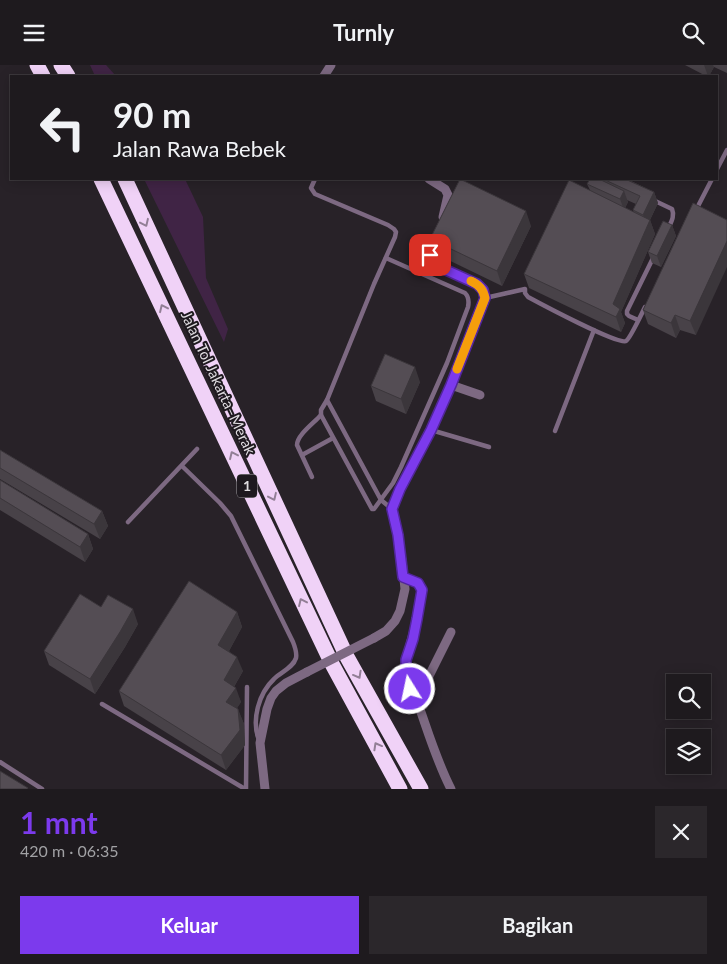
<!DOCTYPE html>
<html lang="id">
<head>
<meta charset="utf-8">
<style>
  body { margin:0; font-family:Lato,sans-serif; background:#2b272b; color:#f1f3f6; height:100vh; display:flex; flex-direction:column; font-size:19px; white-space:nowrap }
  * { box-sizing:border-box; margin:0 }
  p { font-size:16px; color:#a1a1a4 }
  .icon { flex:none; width:28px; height:28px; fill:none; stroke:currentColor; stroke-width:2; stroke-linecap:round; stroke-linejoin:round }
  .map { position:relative; height:724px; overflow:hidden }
  .panel { display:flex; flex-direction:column; background:#1e1a1e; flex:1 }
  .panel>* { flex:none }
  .banner { position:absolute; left:10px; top:10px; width:708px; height:105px; border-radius:0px; box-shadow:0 2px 12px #0003,0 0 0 1px #3c383c; background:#1e1a1e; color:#f1f3f6; overflow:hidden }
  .tools { position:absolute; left:666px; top:609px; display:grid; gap:10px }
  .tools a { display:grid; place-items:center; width:45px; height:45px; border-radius:0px; background:#1e1a1e; box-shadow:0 2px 12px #0003,0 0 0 1px #3c383c; font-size:25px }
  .pin { position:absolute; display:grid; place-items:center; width:42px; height:42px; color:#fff; margin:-21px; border-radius:10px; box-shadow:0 2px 8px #0006 }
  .me { position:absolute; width:55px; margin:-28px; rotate:350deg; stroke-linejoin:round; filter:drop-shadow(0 0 4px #0008) }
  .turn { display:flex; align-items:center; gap:18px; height:105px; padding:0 20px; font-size:22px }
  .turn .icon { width:65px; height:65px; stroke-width:2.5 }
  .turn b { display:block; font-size:35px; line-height:42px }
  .round { display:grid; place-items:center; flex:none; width:52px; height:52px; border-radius:0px; background:#2b272b }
  .headline { display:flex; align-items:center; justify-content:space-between; height:85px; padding:0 20px }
  h1 { font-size:30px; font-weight:700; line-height:38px; color:#7c3aed }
  .primary-button { display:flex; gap:10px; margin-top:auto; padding:10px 20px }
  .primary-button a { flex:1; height:58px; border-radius:0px; background:#7c3aed; color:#fff; font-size:20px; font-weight:700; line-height:58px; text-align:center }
  .primary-button a+a { background:#2b272b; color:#f1f3f6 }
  header { display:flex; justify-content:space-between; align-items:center; height:65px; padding:0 20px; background:#1e1a1e; font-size:22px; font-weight:700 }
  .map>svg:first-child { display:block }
  .green { fill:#402445 }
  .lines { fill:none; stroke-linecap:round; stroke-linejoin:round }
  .service { stroke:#7d6982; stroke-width:4.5 }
  .minor { stroke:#7d6982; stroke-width:9 }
  .motorway { stroke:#f0d2f7; stroke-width:15 }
  .minor-bridge { stroke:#7d6982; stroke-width:9 }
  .wall { fill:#484248; fill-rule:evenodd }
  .shaded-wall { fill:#3b363b }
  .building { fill:#544d54; stroke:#3b363b }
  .oneway { stroke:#927f96 }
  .route-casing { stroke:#51269a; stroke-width:12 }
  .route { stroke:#7c3aed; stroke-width:9 }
  .slow { stroke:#f59e0b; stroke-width:9 }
  .labels { text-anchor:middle; stroke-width:4; stroke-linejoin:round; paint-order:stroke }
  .shield { fill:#1e191f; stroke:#a5a2a6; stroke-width:1 }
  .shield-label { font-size:14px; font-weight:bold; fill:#dfdce0 }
  .street-label { font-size:15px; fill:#dfdce0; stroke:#1e191f }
</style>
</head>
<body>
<header><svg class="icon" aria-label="menu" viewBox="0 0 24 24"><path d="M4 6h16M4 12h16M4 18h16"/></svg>Turnly<svg class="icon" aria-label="search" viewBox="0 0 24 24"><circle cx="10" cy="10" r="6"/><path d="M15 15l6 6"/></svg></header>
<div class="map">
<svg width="727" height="724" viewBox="0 0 727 724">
  <rect width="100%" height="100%" fill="#282228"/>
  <g class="green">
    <polygon points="90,0 106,0 116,11 95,11"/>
    <polygon points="144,114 185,114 203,152 206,213 228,264 224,277"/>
  </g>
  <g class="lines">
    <g class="service">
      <polyline points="716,106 727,85"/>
      <polyline points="315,114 311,123 315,129 388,160 394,164 396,167 395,172 374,219 327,335 381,435 392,444"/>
      <path d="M653,135l19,9c3,7 -1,13 -4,20"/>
      <polyline points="696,145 712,114"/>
      <path d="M485,233l40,-9v4l3,4c13,7 90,48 98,44 4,-2 16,-28 19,-34"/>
      <polyline points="638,255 629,251 627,249 627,246 654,191"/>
      <path d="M327,335l-6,10v5l51,94h2l19,-26 8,-16 46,-104 21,-56c1,-5 1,-10 -3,-14l-79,-35"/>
      <polyline points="431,365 489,382"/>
      <polyline points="555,366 594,265"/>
      <polyline points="302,390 333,373"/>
      <path d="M182,401l38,37 11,13 62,126c2,5 4,11 3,16 -3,10 -15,14 -22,21 -15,14 -23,41 -15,61"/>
      <path d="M312,412l-15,-32c0,-10 17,-22 24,-30"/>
      <polyline points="128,457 197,384"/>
      <polyline points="102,639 245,724"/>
      <polyline points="0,697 42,724"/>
      <polyline points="246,724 247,622"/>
    </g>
    <g class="minor">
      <polyline points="324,11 331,0"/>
      <polyline points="429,114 445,124 448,130 443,152"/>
      <polyline points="451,320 480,330"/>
      <polyline points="403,512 418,518 421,525 417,554 405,598 410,624 413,632 416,633 421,627 451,567"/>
      <polyline points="374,573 386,566 395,556 400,546 405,524 402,495 392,444 400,424 431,365 451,320 485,233 483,225 477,219 435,200 430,196 430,190 436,172"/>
      <path d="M416,633c11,30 20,62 35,91"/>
      <polyline points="265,724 260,678 267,644 271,633 276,626 286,618 307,607"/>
    </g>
    <g class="motorway">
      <polyline points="37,0 43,11"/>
      <polyline points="61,0 68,11"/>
      <polyline points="101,114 332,599 400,724"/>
      <polyline points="125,114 347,592 421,724"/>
    </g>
    <polyline class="minor-bridge" points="307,607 374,573"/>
  </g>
  <g class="wall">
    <polygon points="685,0 727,0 727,8 714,2 709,11 706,11"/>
    <path d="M590,114h40l-1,1 25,12 4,11 -8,17 5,14 -34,78 4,11 -4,9 -92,-44 -5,-14 66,-84 -3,-6zM627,135l9,4 -3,6 1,2 -9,-4 3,-6z"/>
    <polygon points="693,138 696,270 680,265 676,273 648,259 643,245"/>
    <polygon points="672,160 676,171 661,202 652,198 648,187"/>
    <polygon points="531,161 502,221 436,189 430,174"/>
    <polygon points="420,317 406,349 376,336 371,321"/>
    <polygon points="0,385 102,446 108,461 100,474 0,414"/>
    <polygon points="0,415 88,469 93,484 85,497 0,445"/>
    <polygon points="101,542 138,559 125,582 95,629 49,600 44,586"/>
    <polygon points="237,547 242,562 229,586 243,606 234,622 241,637 237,643 244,659 245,680 226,705 124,641 119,626"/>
  </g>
  <g class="shaded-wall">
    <polygon points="704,0 713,0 714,2 709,11 708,11"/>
    <polygon points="624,126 628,137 624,145 620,134"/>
    <polygon points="654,127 658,138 647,161 643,150"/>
    <polygon points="526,146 531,161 502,221 497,206"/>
    <polygon points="650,155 655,169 621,247 625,258 621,267 616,252 613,239"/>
    <polygon points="672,160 676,171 661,202 657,191"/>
    <polygon points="727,176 727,202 696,270 690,256"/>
    <polygon points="675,250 680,265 676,273 671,258"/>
    <polygon points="415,302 420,317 406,349 401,334"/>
    <polygon points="102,446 108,461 100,474 94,459"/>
    <polygon points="88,469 93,484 85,497 80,482"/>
    <polygon points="133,544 138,559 125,582 95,629 90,614"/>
    <polygon points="237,547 242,562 224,595 218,580"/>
    <polygon points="237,592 243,606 229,630 224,615"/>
    <polygon points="236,623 241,637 231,652 226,637"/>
    <polygon points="238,644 244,659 245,680 226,705 221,690"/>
  </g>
  <g class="building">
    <polygon points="460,114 526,146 497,206 430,174"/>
    <polygon points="590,114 599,114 624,126 620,134 587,119"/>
    <polygon points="603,114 625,114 654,127 643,150 633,145 640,131"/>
    <polygon points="569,115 650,155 613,239 620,244 616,252 524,209"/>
    <polygon points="693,138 727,155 727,176 690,256 675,250 671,258 643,245"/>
    <polygon points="663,156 672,160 657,191 648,187"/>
    <polygon points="385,289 415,302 401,334 371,321"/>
    <polygon points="0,385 102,446 94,459 0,403"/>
    <polygon points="0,415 88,469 80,482 0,433"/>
    <polygon points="189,516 237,547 218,580 237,592 224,615 236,623 226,637 238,644 240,665 221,690 119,626"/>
    <polygon points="80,529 101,542 108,530 133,544 120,567 90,614 44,586"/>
    <polygon points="0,706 28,723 27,724 0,724"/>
  </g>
  <defs><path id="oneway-chevron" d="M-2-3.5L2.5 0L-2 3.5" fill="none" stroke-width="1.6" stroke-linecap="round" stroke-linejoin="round" transform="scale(1.25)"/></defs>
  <g class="oneway">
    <use href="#oneway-chevron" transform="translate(145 158) rotate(65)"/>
    <use href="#oneway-chevron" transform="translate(163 243) rotate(-115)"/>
    <use href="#oneway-chevron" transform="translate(233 390) rotate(-115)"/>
    <use href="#oneway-chevron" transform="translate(273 432) rotate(65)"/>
    <use href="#oneway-chevron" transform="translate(302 537) rotate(-115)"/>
    <use href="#oneway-chevron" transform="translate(358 610) rotate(61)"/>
    <use href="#oneway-chevron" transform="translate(377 681) rotate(-119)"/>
  </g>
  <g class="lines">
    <defs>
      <polyline id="route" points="410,624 406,604 406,595 413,574 417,554 422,525 418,518 403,512 398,470 392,444 400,424 431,365 451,320 485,233 483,225 477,219 435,200 430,196 430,190"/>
    </defs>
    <use href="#route" class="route-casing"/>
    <use href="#route" class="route"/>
    <path class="slow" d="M457,304l28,-71c-2,-9 -6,-13 -14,-17"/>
  </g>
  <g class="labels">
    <rect class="shield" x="237" y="409.5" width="20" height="23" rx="4"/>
    <g class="shield-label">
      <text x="247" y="426">1</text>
    </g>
    <g class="street-label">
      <text transform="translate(218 318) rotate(65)" y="5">Jalan Tol Jakarta–Merak</text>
    </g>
  </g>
</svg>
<div class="tools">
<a><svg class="icon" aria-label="search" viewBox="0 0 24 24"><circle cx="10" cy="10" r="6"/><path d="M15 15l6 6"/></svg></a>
<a><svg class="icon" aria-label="layers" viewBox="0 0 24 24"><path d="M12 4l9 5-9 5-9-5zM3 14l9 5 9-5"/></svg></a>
</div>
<div class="pin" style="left:430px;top:190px;background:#d93025"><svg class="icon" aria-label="arrive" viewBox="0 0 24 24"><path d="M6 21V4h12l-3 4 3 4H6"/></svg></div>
<svg class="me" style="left:410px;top:624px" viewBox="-20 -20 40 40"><circle r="17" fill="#7c3aed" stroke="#fff" stroke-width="3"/><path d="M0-11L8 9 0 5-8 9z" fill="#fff"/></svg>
<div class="banner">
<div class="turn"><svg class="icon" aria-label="left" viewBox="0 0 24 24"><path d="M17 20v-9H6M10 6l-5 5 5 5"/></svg><div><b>90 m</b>Jalan Rawa Bebek</div></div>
</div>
</div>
<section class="panel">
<div class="headline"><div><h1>1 mnt</h1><p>420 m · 06:35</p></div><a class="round"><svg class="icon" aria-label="close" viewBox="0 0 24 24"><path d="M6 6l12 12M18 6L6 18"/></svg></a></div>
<div class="primary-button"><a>Keluar</a><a>Bagikan</a></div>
</section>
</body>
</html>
